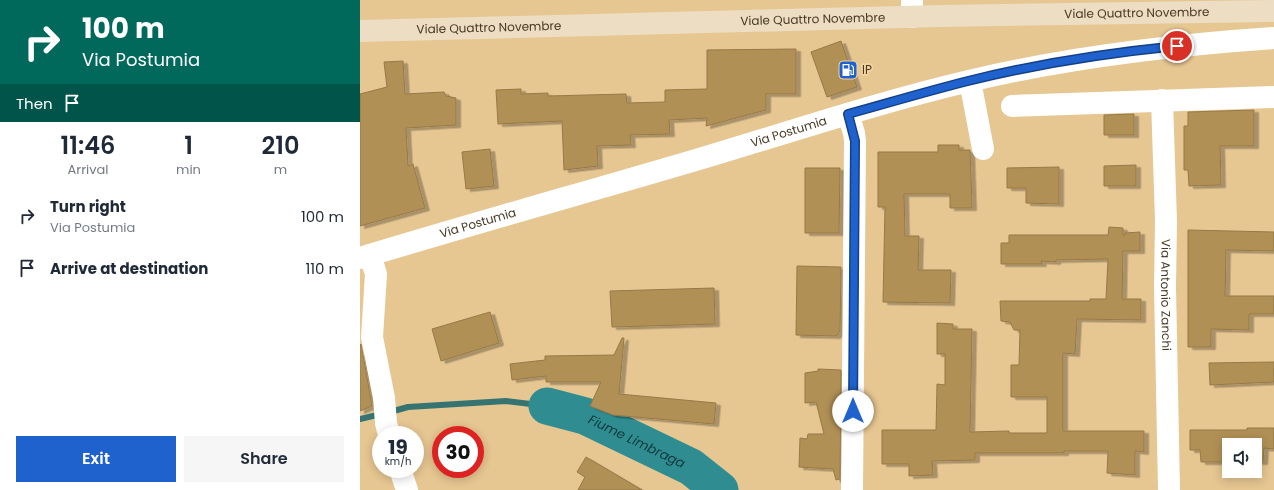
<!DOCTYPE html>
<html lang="en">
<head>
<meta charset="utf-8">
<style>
  body { margin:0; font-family:Poppins,sans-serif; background:#f6f6f7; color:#1f2937; height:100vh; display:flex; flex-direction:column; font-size:15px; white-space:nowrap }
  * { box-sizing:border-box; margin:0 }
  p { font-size:13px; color:#747a83 }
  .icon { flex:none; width:22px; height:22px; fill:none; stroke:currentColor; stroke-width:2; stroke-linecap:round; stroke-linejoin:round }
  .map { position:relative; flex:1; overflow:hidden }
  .drawer { display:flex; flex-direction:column; background:#fff; width:360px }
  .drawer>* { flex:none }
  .hud { background:#00695c; color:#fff; overflow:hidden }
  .tools { position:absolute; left:862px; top:438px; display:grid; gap:8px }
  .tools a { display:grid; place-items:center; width:40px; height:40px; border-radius:0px; background:#fff; box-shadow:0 2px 10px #0003; font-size:20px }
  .speed { position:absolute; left:12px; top:426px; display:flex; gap:8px; font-size:20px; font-weight:700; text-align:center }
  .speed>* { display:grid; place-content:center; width:52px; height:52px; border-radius:50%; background:#fff; box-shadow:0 2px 10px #0003; line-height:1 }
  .speed small { font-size:10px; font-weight:400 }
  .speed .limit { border:6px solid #d22; background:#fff; color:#111 }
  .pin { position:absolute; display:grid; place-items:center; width:34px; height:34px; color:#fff; margin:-17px; border:2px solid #fff; border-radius:50%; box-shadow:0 1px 4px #0007 }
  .me { position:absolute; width:44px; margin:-22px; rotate:0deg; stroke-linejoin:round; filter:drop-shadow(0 0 3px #0008) }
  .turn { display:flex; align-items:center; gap:14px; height:84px; padding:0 16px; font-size:18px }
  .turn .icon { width:52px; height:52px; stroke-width:2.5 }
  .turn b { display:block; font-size:28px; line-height:34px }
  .then { display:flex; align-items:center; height:38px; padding:0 16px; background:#0003; gap:8px; font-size:15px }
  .eta { display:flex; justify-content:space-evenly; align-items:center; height:68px; text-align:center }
  .eta b { font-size:24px; font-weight:600; line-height:28px }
  .button { display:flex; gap:8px; margin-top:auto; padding:8px 16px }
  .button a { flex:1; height:46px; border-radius:0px; background:#1f62ce; color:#fff; font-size:16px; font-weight:600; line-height:46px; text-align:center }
  .button a+a { background:#f6f6f7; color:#1f2937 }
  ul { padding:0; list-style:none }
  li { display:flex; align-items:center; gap:12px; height:52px; padding:0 16px }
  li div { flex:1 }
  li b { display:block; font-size:15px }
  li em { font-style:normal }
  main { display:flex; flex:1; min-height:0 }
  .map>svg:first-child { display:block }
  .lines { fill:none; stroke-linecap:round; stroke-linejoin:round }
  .stream { stroke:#367471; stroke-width:6 }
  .river { stroke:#2f8d92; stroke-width:37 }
  .building { fill:#b19056; stroke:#977947; filter:url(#shadow) }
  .minor { stroke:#fff; stroke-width:22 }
  .tertiary { stroke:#fff; stroke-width:22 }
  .secondary { stroke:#ecddc3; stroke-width:22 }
  .route-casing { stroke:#144086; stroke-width:10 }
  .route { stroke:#1f62ce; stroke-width:7 }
  .labels { text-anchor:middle; stroke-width:3.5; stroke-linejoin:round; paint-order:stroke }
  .street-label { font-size:12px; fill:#473a24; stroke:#f3d39e }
  .poi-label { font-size:12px; fill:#473a24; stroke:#f3d39e; text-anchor:start }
  .water-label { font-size:13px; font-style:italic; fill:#0d393b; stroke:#f3d39e }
</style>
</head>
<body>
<main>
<section class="drawer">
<div class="hud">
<div class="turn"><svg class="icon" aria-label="right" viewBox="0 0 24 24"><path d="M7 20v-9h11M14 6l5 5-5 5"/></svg><div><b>100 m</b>Via Postumia</div></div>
<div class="then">Then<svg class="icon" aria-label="arrive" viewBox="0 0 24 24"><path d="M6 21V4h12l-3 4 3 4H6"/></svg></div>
</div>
<div class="eta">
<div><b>11:46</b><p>Arrival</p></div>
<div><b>1</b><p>min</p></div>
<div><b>210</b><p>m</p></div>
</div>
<ul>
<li><svg class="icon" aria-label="right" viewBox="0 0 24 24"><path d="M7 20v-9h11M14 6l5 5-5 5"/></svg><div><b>Turn right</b><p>Via Postumia</p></div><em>100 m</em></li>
<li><svg class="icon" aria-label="arrive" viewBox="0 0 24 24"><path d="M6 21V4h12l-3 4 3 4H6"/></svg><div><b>Arrive at destination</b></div><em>110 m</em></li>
</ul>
<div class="button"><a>Exit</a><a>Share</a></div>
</section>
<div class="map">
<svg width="914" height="490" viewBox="0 0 914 490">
  <defs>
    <filter id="shadow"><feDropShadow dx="4.5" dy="2.5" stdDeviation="0" flood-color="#0004"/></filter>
  </defs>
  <rect width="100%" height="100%" fill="#e6c691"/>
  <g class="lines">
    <g class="stream">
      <polyline points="30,412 48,407 146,401 187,406"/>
      <polyline points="0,419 21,414"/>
    </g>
    <path class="river" id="s1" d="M187,406l38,10 106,51 29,23"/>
  </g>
  <g class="building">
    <polygon points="481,41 497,87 467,97 451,52"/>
    <polygon points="436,49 436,94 406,94 406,110 346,126 347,118 309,120 310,134 270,135 271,145 237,146 238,166 204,170 202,121 138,124 136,90 161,89 161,94 188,93 188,96 266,94 267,103 305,102 305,90 347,89 347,50"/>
    <polygon points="43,61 45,94 84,92 86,96 96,98 96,125 46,128 48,166 53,164 65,208 0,226 0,94 27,87 24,62"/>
    <polygon points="894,110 894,146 860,146 861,185 829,186 828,170 824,170 824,126 828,126 828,112"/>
    <polygon points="774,114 774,135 744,135 744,115"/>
    <polygon points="578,145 599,145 599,150 610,150 612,208 590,208 590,194 544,194 545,236 559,236 558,270 591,270 590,303 523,302 525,207 518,207 518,152 578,152"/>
    <polygon points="130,149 134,186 106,189 102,152"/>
    <polygon points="776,165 776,186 744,186 744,166"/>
    <polygon points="699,167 699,204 666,203 666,188 647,188 647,168"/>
    <polygon points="445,168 480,168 479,233 445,233"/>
    <polygon points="749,227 763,228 763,235 765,235 765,233 780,232 780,251 763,251 762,299 781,299 781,320 717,319 715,354 703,353 703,431 784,431 784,452 775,451 775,475 747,473 748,451 704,451 704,453 615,453 615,460 572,461 573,475 549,476 549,464 522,464 522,430 576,430 577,384 585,385 585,354 577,354 577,323 593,324 593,329 612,329 610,432 649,431 649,433 687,433 687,397 651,397 651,365 659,365 660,330 654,330 650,322 641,321 640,301 730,301 730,299 746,299 748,259 696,260 696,262 681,261 682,264 641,264 641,243 649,243 649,235 748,235"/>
    <polygon points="828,230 914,232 914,251 866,250 865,296 914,296 914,314 889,314 889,330 851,329 851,347 828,347"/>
    <polygon points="437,266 481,267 480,331 476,336 436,335"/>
    <polygon points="354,288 355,324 252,327 250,291"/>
    <polygon points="130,312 139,343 81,361 72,329"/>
    <polygon points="262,338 264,338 259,394 356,403 354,424 253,415 230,406 241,382 186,382 186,376 152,380 150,364 185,360 185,356 254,355"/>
    <polygon points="1,344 12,406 0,411 0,345"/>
    <polygon points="914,362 914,382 850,385 849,363"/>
    <polygon points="458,369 481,370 480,479 476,480 473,469 439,467 440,438 447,439 448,434 464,434 456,402 445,403 445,373 458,371"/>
    <polygon points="887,428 914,428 914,449 904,448 903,462 895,462 895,445 869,445 869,462 841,462 840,450 830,450 830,430 887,430"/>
    <polygon points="226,457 282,490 218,490 225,477 217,472"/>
  </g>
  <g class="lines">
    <g class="minor">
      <polyline points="552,0 552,17"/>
      <polyline points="610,81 623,149"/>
      <path id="s2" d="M802,100l4,121 -1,66 4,203"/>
      <polyline points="652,106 914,97"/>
      <polyline points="488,114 494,133 495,141 492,490"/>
      <polyline points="10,255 16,274 12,337 24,398 26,423 29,435"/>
      <polyline points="40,469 47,490"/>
    </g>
    <path class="tertiary" id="s3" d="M0,258c115,-35 231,-67 346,-101 87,-26 174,-55 263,-76 101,-24 202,-36 305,-43"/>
    <path class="secondary" id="s4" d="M0,31l581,-15 333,-5"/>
  </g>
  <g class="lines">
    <defs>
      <path id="route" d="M493,411l2,-270 -7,-27c40,-11 80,-23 120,-33 68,-17 139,-28 209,-35"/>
    </defs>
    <use href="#route" class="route-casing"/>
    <use href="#route" class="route"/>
  </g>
  <defs>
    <symbol id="fuel-square" viewBox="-11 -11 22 22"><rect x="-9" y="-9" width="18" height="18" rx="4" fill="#1f62ce" stroke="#f3d39e"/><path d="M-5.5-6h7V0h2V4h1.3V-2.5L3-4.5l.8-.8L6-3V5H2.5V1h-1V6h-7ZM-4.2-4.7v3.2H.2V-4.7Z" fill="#fff"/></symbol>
  </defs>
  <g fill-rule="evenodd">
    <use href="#fuel-square" x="477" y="59" width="22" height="22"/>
  </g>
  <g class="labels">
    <g class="street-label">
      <text dy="4" stroke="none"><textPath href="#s4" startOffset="777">Viale Quattro Novembre</textPath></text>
      <text dy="4" stroke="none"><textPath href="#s4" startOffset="453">Viale Quattro Novembre</textPath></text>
      <text dy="4" stroke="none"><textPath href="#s4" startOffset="129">Viale Quattro Novembre</textPath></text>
      <text dy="4" stroke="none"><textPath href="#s3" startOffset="447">Via Postumia</textPath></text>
      <text dy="4" stroke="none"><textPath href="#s3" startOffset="123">Via Postumia</textPath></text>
      <text dy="4" stroke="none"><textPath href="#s2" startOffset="195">Via Antonio Zanchi</textPath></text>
    </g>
    <g class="poi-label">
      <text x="502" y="74">IP</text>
    </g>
    <g class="water-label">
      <text dy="5" stroke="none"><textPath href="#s1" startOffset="97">Fiume Limbraga</textPath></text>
    </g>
  </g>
</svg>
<div class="tools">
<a><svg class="icon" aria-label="sound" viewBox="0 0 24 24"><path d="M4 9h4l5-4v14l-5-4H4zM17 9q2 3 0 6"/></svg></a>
</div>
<div class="speed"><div>19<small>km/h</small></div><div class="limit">30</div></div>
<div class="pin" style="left:817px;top:46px;background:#d93025"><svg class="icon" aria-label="arrive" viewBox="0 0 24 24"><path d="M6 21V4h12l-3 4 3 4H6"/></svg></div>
<svg class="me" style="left:493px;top:411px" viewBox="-20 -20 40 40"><circle r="19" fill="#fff"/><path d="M0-13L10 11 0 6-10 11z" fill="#1f62ce"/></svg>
</div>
</main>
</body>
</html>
